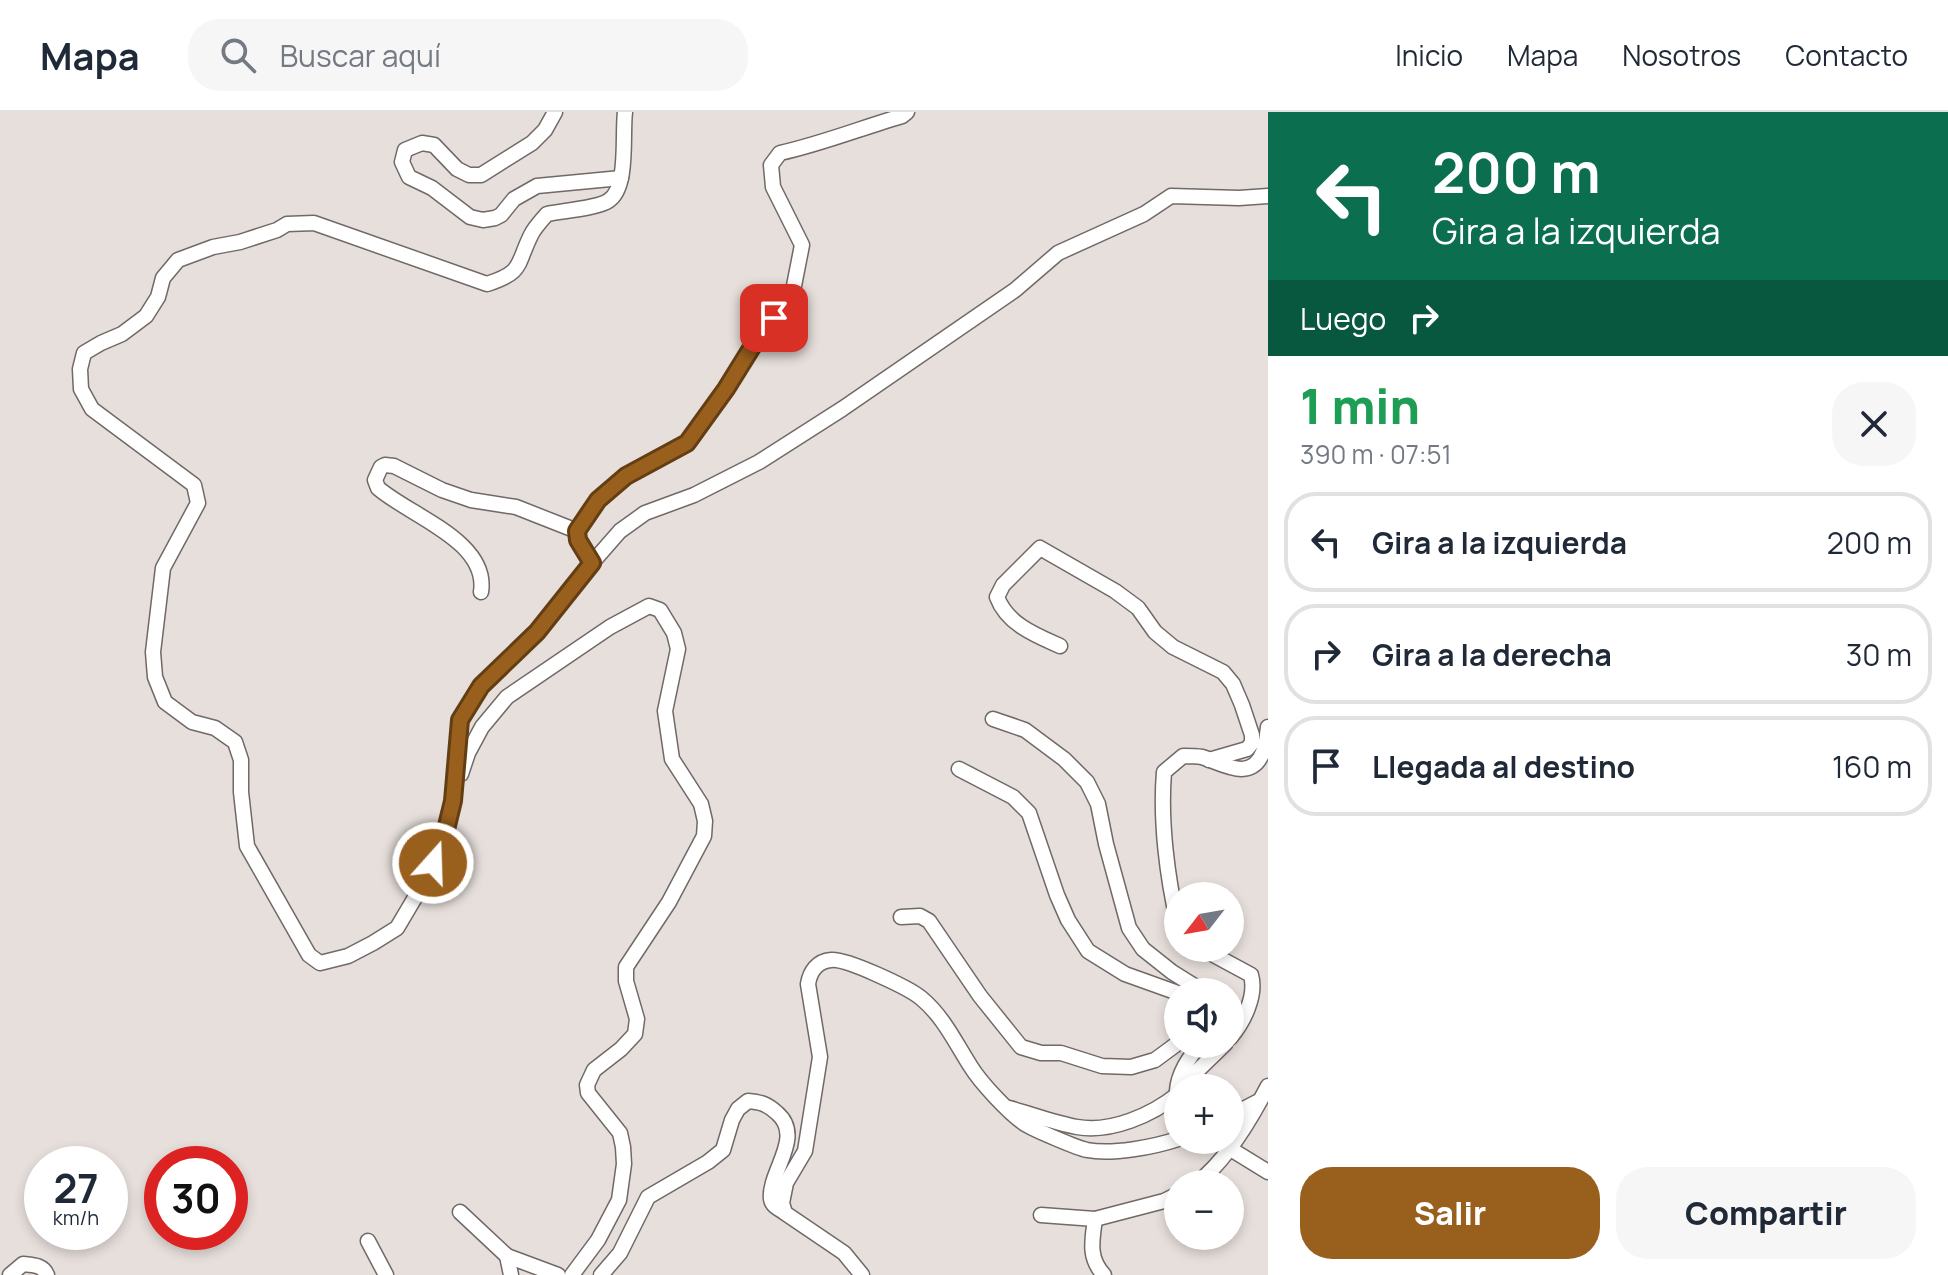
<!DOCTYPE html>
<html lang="es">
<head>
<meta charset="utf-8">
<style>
  body { margin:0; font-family:Manrope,sans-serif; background:#f6f6f7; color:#1f2937; height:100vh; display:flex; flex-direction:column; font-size:30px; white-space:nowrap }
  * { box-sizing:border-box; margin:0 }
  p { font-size:26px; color:#747a83 }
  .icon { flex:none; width:44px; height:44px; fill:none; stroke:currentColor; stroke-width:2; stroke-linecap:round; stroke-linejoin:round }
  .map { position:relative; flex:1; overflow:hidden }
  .details { display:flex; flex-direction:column; background:#fff; width:680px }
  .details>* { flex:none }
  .top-card { background:#0b6e4f; color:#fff; overflow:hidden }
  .needle { width:52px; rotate:239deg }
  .fabs { position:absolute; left:1164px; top:770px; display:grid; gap:16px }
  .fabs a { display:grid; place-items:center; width:80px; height:80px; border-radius:50%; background:#fff; box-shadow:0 4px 12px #0003; font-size:40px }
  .speed { position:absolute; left:24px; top:1034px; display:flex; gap:16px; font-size:40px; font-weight:700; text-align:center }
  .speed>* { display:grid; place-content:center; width:104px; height:104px; border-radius:50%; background:#fff; box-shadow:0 4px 12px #0003; line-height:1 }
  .speed small { font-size:20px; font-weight:400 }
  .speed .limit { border:12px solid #d22; background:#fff; color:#111 }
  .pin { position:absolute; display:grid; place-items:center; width:68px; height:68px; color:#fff; margin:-34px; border-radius:16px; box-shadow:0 4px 12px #0006 }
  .me { position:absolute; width:88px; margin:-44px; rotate:20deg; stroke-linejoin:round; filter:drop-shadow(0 0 6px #0008) }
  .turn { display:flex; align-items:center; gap:28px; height:168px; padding:0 32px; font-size:36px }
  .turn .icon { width:104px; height:104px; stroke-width:2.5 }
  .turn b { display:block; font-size:56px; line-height:68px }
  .then { display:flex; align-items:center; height:76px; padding:0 32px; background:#0003; gap:16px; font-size:30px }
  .round { display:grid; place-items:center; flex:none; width:84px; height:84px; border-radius:32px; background:#f6f6f7 }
  .headline { display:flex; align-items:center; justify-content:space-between; height:136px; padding:0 32px }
  h1 { font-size:48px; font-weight:800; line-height:60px; color:#1e9e55 }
  .action { display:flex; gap:16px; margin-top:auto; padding:16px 32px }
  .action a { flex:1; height:92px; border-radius:32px; background:#995f1d; color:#fff; font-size:32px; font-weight:800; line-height:92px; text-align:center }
  .action a+a { background:#f6f6f7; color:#1f2937 }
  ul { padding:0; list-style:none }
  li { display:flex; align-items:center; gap:24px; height:100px; margin:0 16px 12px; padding:0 16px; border:4px solid #e0e1e3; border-radius:32px }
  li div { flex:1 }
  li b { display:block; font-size:30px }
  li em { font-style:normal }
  header { display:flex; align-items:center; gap:48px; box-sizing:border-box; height:112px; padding:0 40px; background:#fff; border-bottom:2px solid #e0e1e3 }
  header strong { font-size:38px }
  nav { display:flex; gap:44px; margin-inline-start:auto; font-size:28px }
  .search { width:560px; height:72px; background:#f6f6f7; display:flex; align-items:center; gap:20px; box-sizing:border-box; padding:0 28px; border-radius:32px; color:#747a83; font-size:30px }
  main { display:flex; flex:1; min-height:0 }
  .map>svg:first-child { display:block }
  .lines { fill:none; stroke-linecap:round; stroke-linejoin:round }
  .minor-casing { stroke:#706966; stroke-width:17 }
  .minor { stroke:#fff; stroke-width:14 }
  .route-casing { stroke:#633e13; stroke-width:20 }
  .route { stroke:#995f1d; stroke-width:14 }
</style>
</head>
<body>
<header>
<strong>Mapa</strong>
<div class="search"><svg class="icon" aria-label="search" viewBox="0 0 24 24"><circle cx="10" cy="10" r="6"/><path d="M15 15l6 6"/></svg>Buscar aquí</div>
<nav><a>Inicio</a><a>Mapa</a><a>Nosotros</a><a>Contacto</a></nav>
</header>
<main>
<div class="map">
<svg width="1268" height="1163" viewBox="0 0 1268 1163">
  <rect width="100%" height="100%" fill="#e7dfdc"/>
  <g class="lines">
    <defs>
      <g id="minor">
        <polyline points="555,0 545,18 532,31 481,63 469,63 457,57 434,33 422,31 405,38 402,50 409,65 432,76 470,105 483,108 495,106 501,103 514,87 537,74 621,66"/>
        <path d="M625,0c-3,23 4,77 -17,89 -10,7 -47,10 -61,13 -5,6 -12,13 -16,21 -15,30 -7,37 -44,49l-173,-61 -27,1 -10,6 -37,12 -27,5 -35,13 -15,18 -5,19 -12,19 -24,18 -21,9 -17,10 -4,16 1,20 11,20 102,76 4,18 -35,65 -10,84 2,25 10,25 27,20 23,6 20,14 6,18v32l6,54 62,109 11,8 28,-7 25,-13 24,-15 26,-44 20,-42 10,-41 7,-81 21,-34 56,-54 55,-69 28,-32 25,-18 49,-18 65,-33 83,-53 173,-119 43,-37 86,-39 27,-18 68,2 29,-2"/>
        <path d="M592,451l-14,-23 -1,-9 21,-31 28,-24 61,-33 39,-54 31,-50 35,-43 10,-51 -29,-58 -2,-22 9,-12c41,-9 81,-25 122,-37l5,-4"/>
        <path d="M481,480c8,-51 -71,-76 -103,-104l-3,-8 6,-13 4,-2 9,1 48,24 29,10 45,7 61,24"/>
        <path d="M1060,534c-25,-11 -53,-22 -63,-49l6,-12 37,-37 75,43 23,17 17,24 18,15 50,25 10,12 9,21 10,30v8l-5,6 -38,11"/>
        <polyline points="993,607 1025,618 1064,647 1087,670 1098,692 1106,732 1129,816 1143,837 1172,860 1204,880"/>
        <polyline points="959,657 1013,685 1029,701 1057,783 1068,808 1088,839 1125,862 1178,881"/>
        <polyline points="461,662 468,641 482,615 507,585 610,515 649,494 660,498 674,521 678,537 665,599 672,647 701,692 705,709 704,724 669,790 626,855 626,869 637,907 635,922 621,937 594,958 587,973 588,981 620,1021 623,1035 624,1052 619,1088 598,1128 572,1163"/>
        <polyline points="901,805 920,804 929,809 980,884 1021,935 1041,941 1061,941 1102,954 1131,955 1155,948 1178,931"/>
        <path d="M1178,812c-11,-47 -18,-104 -14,-152l19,-16c6,0 13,0 19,1 20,6 49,26 61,-5 3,-7 4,-17 5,-25"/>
        <path d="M1201,836l50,27c6,21 -8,48 -21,63"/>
        <polyline points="1183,976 1192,964 1225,932"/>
        <path d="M1177,979c1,-18 12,-33 23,-47"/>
        <path d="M1009,996c22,6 46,15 68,19 34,6 75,-12 101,-33"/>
        <polyline points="1230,1004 1257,990"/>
        <polyline points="1229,1036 1268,1060"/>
        <path d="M1196,1072c30,-23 55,-65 72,-98"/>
        <polyline points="460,1100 507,1144"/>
        <polyline points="1041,1103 1095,1107 1164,1089 1178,1082"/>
        <path d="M1095,1107c-3,22 -7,39 9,56"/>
        <polyline points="368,1129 386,1163"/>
        <path d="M10,1163l13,-11c10,1 20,1 24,11"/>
        <polyline points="511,1163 507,1144 558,1163"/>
        <path d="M601,1163l19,-22 28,-56 60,-35 15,-12 9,-30 6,-11 10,-8c13,1 19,3 29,12 28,24 -9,59 -6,86 1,7 8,10 13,13"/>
        <path d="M862,1163l-18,-22 -59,-40 -3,-10 4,-20 19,-32 15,-94 -12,-73c2,-12 9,-23 23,-24 15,-2 78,28 90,38 22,18 34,44 50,69 10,16 38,46 54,57 10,6 52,24 62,26 25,5 67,-3 91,-11"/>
      </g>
    </defs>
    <use href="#minor" class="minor-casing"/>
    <use href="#minor" class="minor"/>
  </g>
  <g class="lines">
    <defs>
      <polyline id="route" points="433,751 443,730 453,689 460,608 481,574 537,520 592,451 578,428 577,419 598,388 626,364 687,331 726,277 757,227 774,206"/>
    </defs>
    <use href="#route" class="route-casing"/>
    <use href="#route" class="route"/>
  </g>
</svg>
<div class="fabs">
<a><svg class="needle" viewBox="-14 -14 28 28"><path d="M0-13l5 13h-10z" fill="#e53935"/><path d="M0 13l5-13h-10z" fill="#747a83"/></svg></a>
<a><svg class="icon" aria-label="sound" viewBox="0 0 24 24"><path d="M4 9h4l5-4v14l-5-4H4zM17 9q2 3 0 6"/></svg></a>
<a>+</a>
<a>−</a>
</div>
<div class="speed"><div>27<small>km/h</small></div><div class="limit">30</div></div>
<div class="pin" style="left:774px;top:206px;background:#d93025"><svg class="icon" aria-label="arrive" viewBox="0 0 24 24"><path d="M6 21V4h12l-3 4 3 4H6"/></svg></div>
<svg class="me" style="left:433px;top:751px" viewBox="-20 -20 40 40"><circle r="17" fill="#995f1d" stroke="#fff" stroke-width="3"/><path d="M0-11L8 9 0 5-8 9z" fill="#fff"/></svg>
</div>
<section class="details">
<div class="top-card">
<div class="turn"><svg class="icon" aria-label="left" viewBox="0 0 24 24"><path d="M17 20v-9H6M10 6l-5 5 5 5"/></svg><div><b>200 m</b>Gira a la izquierda</div></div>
<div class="then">Luego<svg class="icon" aria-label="right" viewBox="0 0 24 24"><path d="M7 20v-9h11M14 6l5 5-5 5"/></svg></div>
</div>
<div class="headline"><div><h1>1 min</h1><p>390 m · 07:51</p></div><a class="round"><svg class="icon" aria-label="close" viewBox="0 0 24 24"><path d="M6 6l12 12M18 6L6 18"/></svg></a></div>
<ul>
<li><svg class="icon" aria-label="left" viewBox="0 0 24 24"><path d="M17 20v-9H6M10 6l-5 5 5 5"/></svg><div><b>Gira a la izquierda</b></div><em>200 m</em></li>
<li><svg class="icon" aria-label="right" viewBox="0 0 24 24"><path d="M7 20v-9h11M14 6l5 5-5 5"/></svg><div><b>Gira a la derecha</b></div><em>30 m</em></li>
<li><svg class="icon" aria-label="arrive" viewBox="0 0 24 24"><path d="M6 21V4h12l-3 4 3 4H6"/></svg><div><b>Llegada al destino</b></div><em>160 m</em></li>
</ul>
<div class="action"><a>Salir</a><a>Compartir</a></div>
</section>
</main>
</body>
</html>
